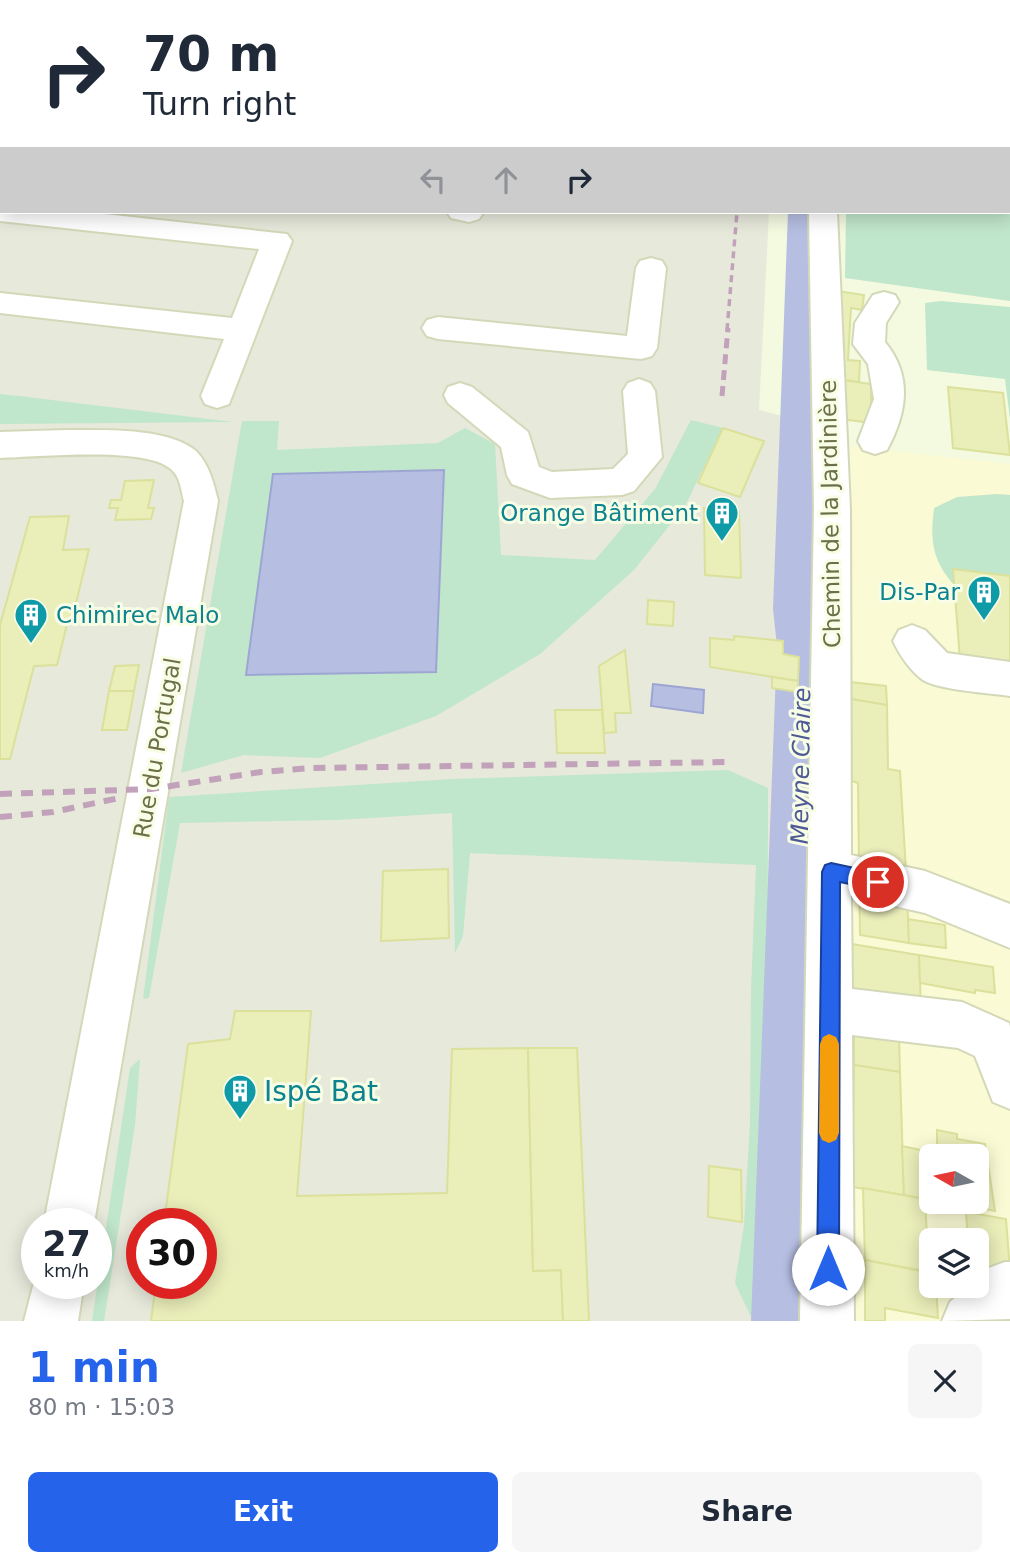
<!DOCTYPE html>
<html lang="en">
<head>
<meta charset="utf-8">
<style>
  body { margin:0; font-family:"DejaVu Sans",sans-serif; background:#f6f6f7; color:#1f2937; height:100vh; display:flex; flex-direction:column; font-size:26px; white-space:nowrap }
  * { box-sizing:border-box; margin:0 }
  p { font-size:23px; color:#747a83 }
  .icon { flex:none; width:38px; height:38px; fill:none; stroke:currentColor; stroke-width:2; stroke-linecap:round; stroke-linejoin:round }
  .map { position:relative; height:1321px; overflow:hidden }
  .panel { display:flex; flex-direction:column; background:#fff; flex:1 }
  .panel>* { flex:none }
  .banner { position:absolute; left:0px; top:0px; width:1012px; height:214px; box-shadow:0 4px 18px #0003; background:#fff; color:#1f2937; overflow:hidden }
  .needle { width:46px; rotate:279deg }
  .buttons { position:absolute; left:919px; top:1144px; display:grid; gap:14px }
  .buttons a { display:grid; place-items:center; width:70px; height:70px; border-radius:10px; background:#fff; box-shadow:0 4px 18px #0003; font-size:35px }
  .speed { position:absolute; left:21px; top:1208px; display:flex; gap:14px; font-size:35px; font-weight:700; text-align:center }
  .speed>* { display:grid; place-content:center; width:91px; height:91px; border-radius:50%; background:#fff; box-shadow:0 4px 18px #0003; line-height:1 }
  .speed small { font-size:18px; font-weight:400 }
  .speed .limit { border:10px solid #d22; background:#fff; color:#111 }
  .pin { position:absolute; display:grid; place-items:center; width:60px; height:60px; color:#fff; margin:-30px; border:4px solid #fff; border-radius:50%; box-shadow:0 2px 7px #0007 }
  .me { position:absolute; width:77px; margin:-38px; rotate:0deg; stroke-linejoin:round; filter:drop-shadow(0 0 5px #0008) }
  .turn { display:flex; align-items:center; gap:24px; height:147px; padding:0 28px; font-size:32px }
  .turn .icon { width:91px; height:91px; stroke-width:2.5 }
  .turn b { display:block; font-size:49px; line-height:60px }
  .lanes { display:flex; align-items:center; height:66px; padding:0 28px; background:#0003; justify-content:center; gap:35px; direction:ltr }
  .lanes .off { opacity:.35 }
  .round { display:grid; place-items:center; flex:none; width:74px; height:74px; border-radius:10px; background:#f6f6f7 }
  .head { display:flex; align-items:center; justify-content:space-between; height:119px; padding:0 28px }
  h1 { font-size:42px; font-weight:700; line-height:52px; color:#2563eb }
  .cta { display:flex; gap:14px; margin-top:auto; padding:14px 28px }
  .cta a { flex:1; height:80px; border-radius:10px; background:#2563eb; color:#fff; font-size:28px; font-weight:700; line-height:80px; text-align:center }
  .cta a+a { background:#f6f6f7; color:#1f2937 }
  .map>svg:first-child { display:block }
  .commercial { fill:#fafad4; fill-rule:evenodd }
  .industrial { fill:#e7e9db; fill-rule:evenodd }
  .green { fill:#c0e6cb }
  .water { fill:#b6bee2; stroke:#9da6d3; stroke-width:2 }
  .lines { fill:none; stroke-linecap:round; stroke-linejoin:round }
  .river { fill:#b6bee2; fill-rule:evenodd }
  .building { fill:#eaeeb9; stroke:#dbe09b; stroke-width:2 }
  .minor-casing { stroke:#d3d9b8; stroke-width:4 }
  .path { stroke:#ced29d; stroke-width:5; stroke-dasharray:2 6; stroke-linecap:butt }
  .minor { fill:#fff; fill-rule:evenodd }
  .rail-far2 { stroke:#c2a1ba; stroke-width:3.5; stroke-dasharray:7 5; stroke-linecap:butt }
  .rail-far1 { stroke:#c2a1ba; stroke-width:5; stroke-dasharray:10 6; stroke-linecap:butt }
  .rail { stroke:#c2a1ba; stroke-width:6; stroke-dasharray:12 9; stroke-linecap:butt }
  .route { fill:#2563eb; stroke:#184099; stroke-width:2 }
  .slow { fill:#f59e0b }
  .labels { text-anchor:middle; stroke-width:6; stroke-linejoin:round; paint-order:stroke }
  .culture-label { font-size:23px; fill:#0d838f; stroke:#f7fee5; text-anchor:end }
  .street-label { font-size:23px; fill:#6e6f49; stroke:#f7fee5 }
  .water-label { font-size:24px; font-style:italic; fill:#4e5996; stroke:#f7fee5 }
  .near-culture-label { font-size:28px; fill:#0d838f; stroke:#f7fee5; text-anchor:start }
</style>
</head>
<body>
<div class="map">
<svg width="1010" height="1321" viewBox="0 0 1010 1321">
  <rect width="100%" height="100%" fill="#f3fae0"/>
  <path class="commercial" d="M850,446l160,18v857h-163zM931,1157h45v45h-45zM931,1241h45v45h-45z"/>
  <path class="industrial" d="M0,0h779l-777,2v210h767l-10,198 27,7 3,188 7,34 -31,682h-765zM37,1223h59v60h-59zM142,1223h59v60h-59z"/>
  <g class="green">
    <polygon points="849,0 1010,0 1010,301 845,278 846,212 1010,212 1010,2"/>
    <polygon points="941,301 1010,307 1010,419 1005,379 927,370 925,303"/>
    <polygon points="0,394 19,396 233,422 0,424"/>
    <polygon points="691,420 723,428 685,506 634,570 540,654 436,716 320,758 244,755 181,773 242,421 279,421 277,450 438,443 465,428 495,444 501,555 595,560 655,489"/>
    <path d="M997,494l13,1v81l-57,-7 1,16c-22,-25 -24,-45 -20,-77l23,-11z"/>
    <polygon points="728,770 768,788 767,1137 761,1321 753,1321 735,1283 744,1225 750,1124 751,990 756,865 470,853 463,936 455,953 452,813 337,820 180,823 149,998 143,999 169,797 453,779"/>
    <polygon points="140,1059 135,1125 104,1321 92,1321 130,1068"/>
  </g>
  <g class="water">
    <polygon points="444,470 436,672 246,675 273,474"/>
    <polygon points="653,684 704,690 703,713 651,706"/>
  </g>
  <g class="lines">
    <g class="river">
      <rect x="794" y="0" width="34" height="2"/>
      <polygon points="788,212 828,212 825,609 831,646 825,1321 751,1321 777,646 773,609"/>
    </g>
  </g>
  <g class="building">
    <polygon points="0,0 405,0 2,2 2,107"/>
    <polygon points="831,290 864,295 862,310 851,308 848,360 860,361 859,382 836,379"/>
    <polygon points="836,379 871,384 871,423 834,418"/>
    <polygon points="948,387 1003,393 1010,455 953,448"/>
    <polygon points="723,428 764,441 740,497 698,483"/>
    <polygon points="154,480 148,508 154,508 151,519 115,520 118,508 109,508 111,500 121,500 125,481"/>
    <polygon points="704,508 739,511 741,578 705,575"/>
    <polygon points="69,516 63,550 89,549 72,620 68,620 57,665 34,666 10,759 0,759 0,625 30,517"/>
    <polygon points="953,569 1010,576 1010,667 960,660"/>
    <polygon points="648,600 674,602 673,626 647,624"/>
    <polygon points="734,636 783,641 783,654 799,657 798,681 710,667 710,638 734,640"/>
    <polygon points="625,650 631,713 615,713 616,732 604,733 599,666"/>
    <polygon points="139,665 134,691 109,691 115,666"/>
    <polygon points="772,677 798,681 798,692 772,688"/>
    <polygon points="850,682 886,686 887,705 851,699"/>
    <polygon points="109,691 134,691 127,730 102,730"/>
    <polygon points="851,699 887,705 888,769 900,771 906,871 859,864 858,783 852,781"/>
    <polygon points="555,710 602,710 605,753 557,753"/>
    <polygon points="859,864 906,871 909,943 860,935"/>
    <polygon points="448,869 449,938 381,941 383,871"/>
    <polygon points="908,919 945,925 946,948 909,943"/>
    <polygon points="852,944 919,955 921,1008 853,998"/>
    <polygon points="919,955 993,967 995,993 975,990 975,993 920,983"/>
    <polygon points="235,1011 311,1011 297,1196 447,1193 452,1049 528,1048 533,1271 561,1270 563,1321 151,1321 156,1283 201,1283 201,1223 164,1223 188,1044 230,1039"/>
    <polygon points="854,1031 899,1038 900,1072 854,1065"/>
    <polygon points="528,1048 577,1048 589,1321 563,1321 561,1270 533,1271"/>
    <polygon points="854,1065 900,1072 904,1195 852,1187"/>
    <polygon points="937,1130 957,1134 957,1139 985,1144 995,1211 958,1204 958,1202 976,1202 976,1157 953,1157 937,1153"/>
    <polygon points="902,1146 953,1157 931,1157 931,1200 904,1195"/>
    <polygon points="709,1166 741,1170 742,1222 708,1217"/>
    <polygon points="863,1188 925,1199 929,1272 865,1260"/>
    <polygon points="966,1212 1006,1219 1010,1271 976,1265 976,1241 968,1241"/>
    <polygon points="865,1260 931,1273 931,1286 936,1286 938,1318 885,1308 885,1321 865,1321"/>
  </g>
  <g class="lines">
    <defs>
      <g id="minor">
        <rect x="815" y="0" width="24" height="2"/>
        <polygon points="0,159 2,159 0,177"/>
        <polygon points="0,203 2,212 86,212 287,234 292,241 229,404 217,408 205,404 201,396 224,339 0,313 0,293 232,318 259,249 0,221"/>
        <polygon points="447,212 482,212 483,213 479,219 469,222 451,218"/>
        <polygon points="809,212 837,212 850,509 851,855 925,871 1010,904 1010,948 925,913 851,896 852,989 962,1002 1009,1023 1010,1027 1010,1109 993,1102 975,1056 958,1048 852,1035 854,1321 800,1321 814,509"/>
        <polygon points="651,258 662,261 666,268 657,348 652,356 641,359 438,339 427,336 422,328 427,320 438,317 627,336 636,268 640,261"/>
        <path d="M884,292l11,3 4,7 -13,21 -1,19c28,34 22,71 2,108l-12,4 -12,-4 -5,-9 16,-42 -6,-35 -15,-20 2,-21 18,-28z"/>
        <polygon points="639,379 650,383 655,391 662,457 634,491 622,495 550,498 512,484 507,475 501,447 448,403 444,395 448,387 460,383 472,387 528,432 539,467 552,472 613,469 628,454 623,391 628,383"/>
        <path d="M67,430c35,0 101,-3 129,21 13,13 18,33 22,50l-124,722h-50l140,-722c-3,-12 -4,-27 -16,-34 -29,-20 -130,-10 -168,-9v-26z"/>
        <path d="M912,625l13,5 22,23 63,9v34c-20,-3 -71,-6 -87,-16 -12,-8 -24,-26 -30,-39l6,-11z"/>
        <polygon points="1005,1262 1010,1262 1010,1319 942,1321 950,1302 968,1286 976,1286 976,1278 986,1269"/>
        <polygon points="37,1271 37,1283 84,1283 78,1321 24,1321"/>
      </g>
    </defs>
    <use href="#minor" class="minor-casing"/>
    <polyline class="path" points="33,1258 37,1241"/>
    <use href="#minor" class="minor"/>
    <polyline class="rail-far2" points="727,330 737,212"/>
    <polyline class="rail-far1" points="722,396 728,328"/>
    <g class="rail">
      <polyline points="0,794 151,789 261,772 311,768 731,762"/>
      <polyline points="0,817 53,812 124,797"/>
    </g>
  </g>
  <polygon class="route" points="831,863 878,873 884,876 887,882 884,888 878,890 840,882 839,1269 835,1277 828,1280 820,1277 817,1269 822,872 825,865"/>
  <polygon class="slow" points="829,1034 836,1037 839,1044 839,1133 836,1140 829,1143 822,1140 819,1133 820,1044 823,1037"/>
  <defs>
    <symbol id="building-pin" viewBox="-11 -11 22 30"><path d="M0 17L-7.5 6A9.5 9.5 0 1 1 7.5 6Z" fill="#0f9aa8" stroke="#f7fee5"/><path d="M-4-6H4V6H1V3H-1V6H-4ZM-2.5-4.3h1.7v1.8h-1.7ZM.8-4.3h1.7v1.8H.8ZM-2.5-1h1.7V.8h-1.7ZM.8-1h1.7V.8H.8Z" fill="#fff"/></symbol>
  </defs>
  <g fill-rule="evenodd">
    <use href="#building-pin" x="703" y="494" width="38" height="52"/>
    <use href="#building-pin" x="965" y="573" width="38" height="52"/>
    <use href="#building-pin" x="12" y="596" width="38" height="52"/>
    <use href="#building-pin" x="221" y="1072" width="38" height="52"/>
  </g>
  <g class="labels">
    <g class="culture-label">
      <text x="698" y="521">Orange Bâtiment</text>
      <text x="960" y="600">Dis-Par</text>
      <text x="56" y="623" text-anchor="start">Chimirec Malo</text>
    </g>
    <g class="street-label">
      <text transform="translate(830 514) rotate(-91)" y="8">Chemin de la Jardinière</text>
      <text transform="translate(157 748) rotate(-80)" y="8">Rue du Portugal</text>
    </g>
    <g class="water-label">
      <text transform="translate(801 766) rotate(-89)" y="8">Meyne Claire</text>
    </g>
    <g class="near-culture-label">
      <text x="264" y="1101">Ispé Bat</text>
    </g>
  </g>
</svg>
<div class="buttons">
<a><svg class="needle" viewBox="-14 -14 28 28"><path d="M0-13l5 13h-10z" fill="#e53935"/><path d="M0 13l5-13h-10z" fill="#747a83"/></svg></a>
<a><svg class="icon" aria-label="layers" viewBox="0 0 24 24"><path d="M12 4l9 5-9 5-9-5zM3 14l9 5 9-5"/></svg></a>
</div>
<div class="speed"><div>27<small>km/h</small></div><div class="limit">30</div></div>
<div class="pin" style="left:878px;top:882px;background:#d93025"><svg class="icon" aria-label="arrive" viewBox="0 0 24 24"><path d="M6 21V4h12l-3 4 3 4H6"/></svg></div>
<svg class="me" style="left:828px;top:1269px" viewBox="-20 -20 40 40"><circle r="19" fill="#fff"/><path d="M0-13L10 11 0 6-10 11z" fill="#2563eb"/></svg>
<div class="banner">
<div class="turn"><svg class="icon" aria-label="right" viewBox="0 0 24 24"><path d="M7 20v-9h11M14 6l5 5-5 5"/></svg><div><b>70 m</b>Turn right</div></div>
<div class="lanes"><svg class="icon off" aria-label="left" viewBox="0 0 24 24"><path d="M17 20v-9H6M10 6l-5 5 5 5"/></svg><svg class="icon off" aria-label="ahead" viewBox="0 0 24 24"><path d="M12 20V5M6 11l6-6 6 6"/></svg><svg class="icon" aria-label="right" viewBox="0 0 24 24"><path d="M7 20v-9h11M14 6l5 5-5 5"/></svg></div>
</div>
</div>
<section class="panel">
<div class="head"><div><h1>1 min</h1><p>80 m · 15:03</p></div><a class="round"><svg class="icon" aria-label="close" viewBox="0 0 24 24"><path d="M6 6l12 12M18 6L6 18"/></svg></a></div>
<div class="cta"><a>Exit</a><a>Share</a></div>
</section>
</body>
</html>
